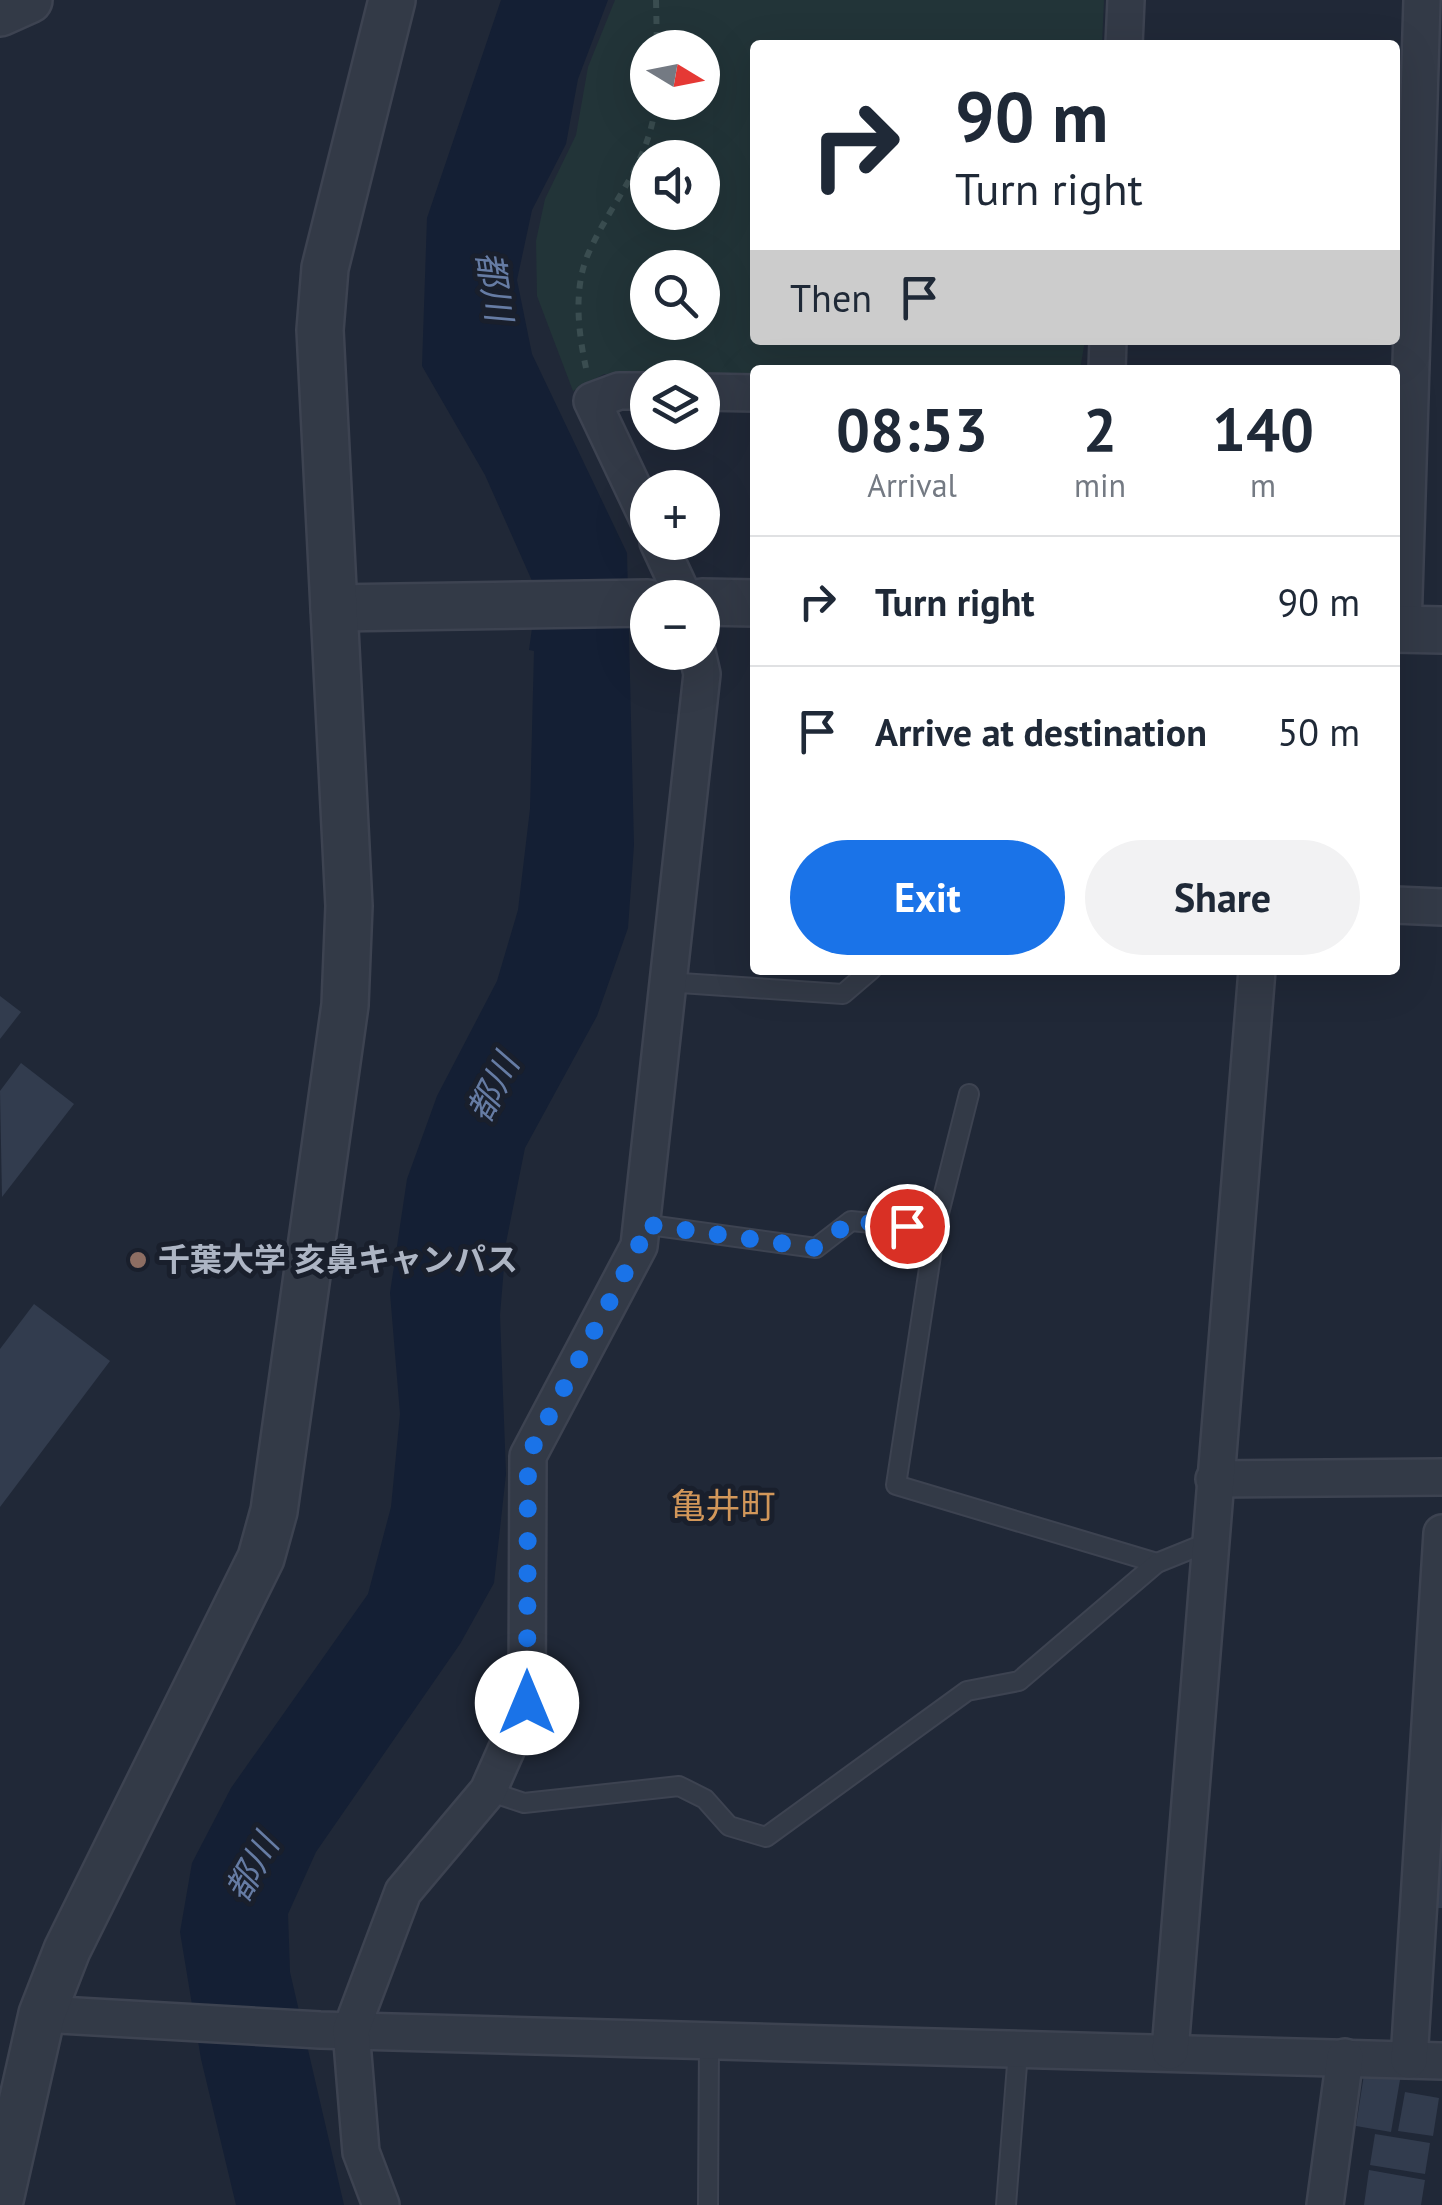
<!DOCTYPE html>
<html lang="en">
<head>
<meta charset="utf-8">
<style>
  body { margin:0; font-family:"PT Sans","Noto Sans JP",sans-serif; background:#f2f2f3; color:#1f2937; height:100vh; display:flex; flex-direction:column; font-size:38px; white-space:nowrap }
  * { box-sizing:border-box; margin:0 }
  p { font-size:32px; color:#747a83 }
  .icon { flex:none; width:55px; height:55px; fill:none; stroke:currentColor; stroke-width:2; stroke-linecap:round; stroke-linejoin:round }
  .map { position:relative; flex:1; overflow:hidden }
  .side { position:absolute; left:750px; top:365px; width:650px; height:610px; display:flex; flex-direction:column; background:#fff; border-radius:10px; box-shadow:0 10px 40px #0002 }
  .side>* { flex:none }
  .hud { position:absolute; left:750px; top:40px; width:650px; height:305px; border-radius:10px; box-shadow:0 10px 40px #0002; background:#fff; color:#1f2937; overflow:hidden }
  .needle { width:65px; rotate:100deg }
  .controls { position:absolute; left:630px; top:30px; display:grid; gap:20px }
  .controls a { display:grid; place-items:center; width:90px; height:90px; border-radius:50%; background:#fff; box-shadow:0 10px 40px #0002; font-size:50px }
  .pin { position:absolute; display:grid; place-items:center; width:85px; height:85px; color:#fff; margin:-42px; border:5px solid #fff; border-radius:50%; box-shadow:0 2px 10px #0007 }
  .me { position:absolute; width:110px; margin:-55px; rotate:0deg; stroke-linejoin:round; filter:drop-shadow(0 0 8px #0008) }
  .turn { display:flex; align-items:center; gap:35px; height:210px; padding:0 40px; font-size:45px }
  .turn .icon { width:130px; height:130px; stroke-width:2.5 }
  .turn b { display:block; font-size:70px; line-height:85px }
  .then { display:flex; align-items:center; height:95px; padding:0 40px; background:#0003; gap:20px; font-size:38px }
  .eta { display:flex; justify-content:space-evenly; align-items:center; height:170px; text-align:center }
  .eta b { font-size:60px; font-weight:800; line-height:70px }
  .action { display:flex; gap:20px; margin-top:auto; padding:20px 40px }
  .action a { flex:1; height:115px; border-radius:60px; background:#1a73e8; color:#fff; font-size:40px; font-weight:800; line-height:115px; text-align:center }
  .action a+a { background:#f2f2f3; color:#1f2937 }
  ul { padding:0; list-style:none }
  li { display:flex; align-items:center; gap:30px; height:130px; padding:0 40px; border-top:2px solid #e0e1e3 }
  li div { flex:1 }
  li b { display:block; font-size:38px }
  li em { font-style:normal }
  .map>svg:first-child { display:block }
  .green { fill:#223438; fill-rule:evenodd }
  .water { fill:#141f34 }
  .building { fill:#323c4e }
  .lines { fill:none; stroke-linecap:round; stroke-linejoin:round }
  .service-casing { stroke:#3d4351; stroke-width:22 }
  .minor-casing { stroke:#3d4351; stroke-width:40 }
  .tertiary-casing { stroke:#3d4351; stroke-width:50 }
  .path { stroke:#3a4d50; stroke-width:6; stroke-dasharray:8 8; stroke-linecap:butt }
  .service { stroke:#333a47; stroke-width:18 }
  .minor { stroke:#333a47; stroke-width:35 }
  .tertiary { stroke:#333a47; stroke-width:45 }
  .route { stroke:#1a73e8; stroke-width:18; stroke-dasharray:0 32.4 }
  .education-dot { fill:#8d6e63; stroke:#191f2c; stroke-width:4 }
  .labels { text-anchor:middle; stroke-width:10; stroke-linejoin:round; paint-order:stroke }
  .poi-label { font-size:32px; font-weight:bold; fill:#adb5c4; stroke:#191f2c; text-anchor:start }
  .water-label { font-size:35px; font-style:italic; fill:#667ca4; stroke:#191f2c }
  .neighbourhood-label { font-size:35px; fill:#d2975a; stroke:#191f2c }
</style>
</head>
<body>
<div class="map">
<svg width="1442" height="2205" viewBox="0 0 1442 2205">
  <rect width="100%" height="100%" fill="#202837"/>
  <path class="green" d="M615,0h489l-2,45h-347v295h330l-5,30h-325v8l-151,-4 -31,17 -36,-95 -1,-55 9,-42 31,-64 12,-68zM648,48h54v54h-54zM648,158h54v54h-54zM648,268h54v54h-54z"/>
  <polygon class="water" points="501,0 608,0 578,79 566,144 532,210 517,280 532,354 627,553 634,845 628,928 597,1016 525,1148 506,1243 500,1315 506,1474 494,1583 460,1644 316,1852 288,1914 290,1972 344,2205 236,2205 201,2059 180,1932 192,1863 231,1788 368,1594 391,1507 400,1414 390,1293 407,1179 437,1096 497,981 518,910 530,809 534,651 529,650 537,592 485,475 422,366 427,218"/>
  <g class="building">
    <polygon points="0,996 21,1012 0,1039"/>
    <polygon points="21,1063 74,1104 2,1197 0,1091"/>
    <polygon points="34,1304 110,1361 0,1507 0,1349"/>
    <polygon points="1438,1835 1442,1835 1442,1908 1434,1908"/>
    <polygon points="1365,2068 1401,2074 1391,2132 1356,2126"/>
    <polygon points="1405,2092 1439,2098 1433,2136 1398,2131"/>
    <polygon points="1375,2134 1430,2143 1425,2174 1370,2165"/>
    <polygon points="1369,2170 1425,2180 1421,2205 1364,2205"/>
  </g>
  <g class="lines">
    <defs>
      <g id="service">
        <polyline points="666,982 843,994 871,970"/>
        <polyline points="969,1094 935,1229 896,1485 1157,1563"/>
        <polyline points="642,1224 816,1248 851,1221 935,1229"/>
        <polyline points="488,1791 524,1803 679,1786 705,1799 729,1826 766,1837 967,1691 1019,1681 1157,1563 1209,1542"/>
        <polyline points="708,2205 709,2042"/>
        <polyline points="1006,2205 1018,2052"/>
      </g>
      <g id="minor">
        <polyline points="1124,45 1126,0"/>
        <polyline points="1107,370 1108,340"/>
        <polyline points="648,391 619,391 592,401 648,519"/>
        <polyline points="702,392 755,393"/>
        <polyline points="658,542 684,598"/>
        <polyline points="1403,629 1422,0"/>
        <polyline points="1395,905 1442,907"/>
        <polyline points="1214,1479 1442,1477"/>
        <polyline points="42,2014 320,2030 1442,2061"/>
        <polyline points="1170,2051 1257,970"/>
        <polyline points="1409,2060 1442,1533"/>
        <polyline points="381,2205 361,2152 351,2030 403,1892 488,1791 527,1703 528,1456 639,1246 702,674 697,652"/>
        <polyline points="1325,2205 1345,2057"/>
      </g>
      <g id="tertiary">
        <polyline points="0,13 29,0"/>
        <polyline points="702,602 755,603"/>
        <polyline points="334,608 648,603"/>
        <polyline points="1395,629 1442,630"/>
        <polyline points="0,2200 42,2014 67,1950 261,1558 274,1511 345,1005 349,906 320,330 325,268 392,0"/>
      </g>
    </defs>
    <use href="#service" class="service-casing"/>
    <use href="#minor" class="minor-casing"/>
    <use href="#tertiary" class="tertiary-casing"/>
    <g class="path">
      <polyline points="656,0 657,48"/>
      <path d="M586,368c-8,-37 -13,-81 3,-116 25,-55 59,-86 67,-150"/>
    </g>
    <use href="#service" class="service"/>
    <use href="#minor" class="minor"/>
    <use href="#tertiary" class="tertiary"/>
  </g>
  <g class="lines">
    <polyline class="route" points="527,1703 528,1456 639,1246 642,1224 816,1248 851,1221 907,1226"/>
  </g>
  <circle class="education-dot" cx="138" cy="1260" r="10"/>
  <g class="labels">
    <g class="poi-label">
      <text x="158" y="1271">千葉大学 亥鼻キャンパス</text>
    </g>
    <g class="water-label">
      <text transform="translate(494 286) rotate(81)" y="12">都川</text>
      <text transform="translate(493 1088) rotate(-63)" y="12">都川</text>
      <text transform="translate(252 1868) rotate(-61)" y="12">都川</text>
    </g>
    <g class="neighbourhood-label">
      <text x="723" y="1518">亀井町</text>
    </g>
  </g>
</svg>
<div class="controls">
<a><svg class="needle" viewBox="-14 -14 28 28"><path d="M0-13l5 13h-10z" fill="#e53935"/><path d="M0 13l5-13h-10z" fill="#747a83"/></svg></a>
<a><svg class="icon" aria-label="sound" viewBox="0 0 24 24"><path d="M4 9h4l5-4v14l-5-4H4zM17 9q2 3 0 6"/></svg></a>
<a><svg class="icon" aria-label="search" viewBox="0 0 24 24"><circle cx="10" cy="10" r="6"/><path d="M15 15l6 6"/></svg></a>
<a><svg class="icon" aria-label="layers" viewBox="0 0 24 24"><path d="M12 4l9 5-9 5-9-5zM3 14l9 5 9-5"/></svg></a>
<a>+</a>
<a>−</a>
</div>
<div class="pin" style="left:907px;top:1226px;background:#d93025"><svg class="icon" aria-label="arrive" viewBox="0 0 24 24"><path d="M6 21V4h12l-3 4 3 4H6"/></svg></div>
<svg class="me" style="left:527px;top:1703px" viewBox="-20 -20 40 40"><circle r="19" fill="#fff"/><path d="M0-13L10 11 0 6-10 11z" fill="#1a73e8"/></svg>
<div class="hud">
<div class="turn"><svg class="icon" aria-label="right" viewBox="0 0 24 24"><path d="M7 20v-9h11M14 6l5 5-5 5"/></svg><div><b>90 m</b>Turn right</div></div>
<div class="then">Then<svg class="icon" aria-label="arrive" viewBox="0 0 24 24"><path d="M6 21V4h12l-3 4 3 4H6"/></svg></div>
</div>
<section class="side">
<div class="eta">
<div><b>08:53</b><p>Arrival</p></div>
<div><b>2</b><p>min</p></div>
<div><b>140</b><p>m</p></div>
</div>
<ul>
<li><svg class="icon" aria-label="right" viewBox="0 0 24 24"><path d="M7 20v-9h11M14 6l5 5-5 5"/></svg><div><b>Turn right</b></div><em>90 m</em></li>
<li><svg class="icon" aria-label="arrive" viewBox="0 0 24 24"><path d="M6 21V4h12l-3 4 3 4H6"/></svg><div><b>Arrive at destination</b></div><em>50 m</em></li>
</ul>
<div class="action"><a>Exit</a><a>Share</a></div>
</section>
</div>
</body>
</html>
